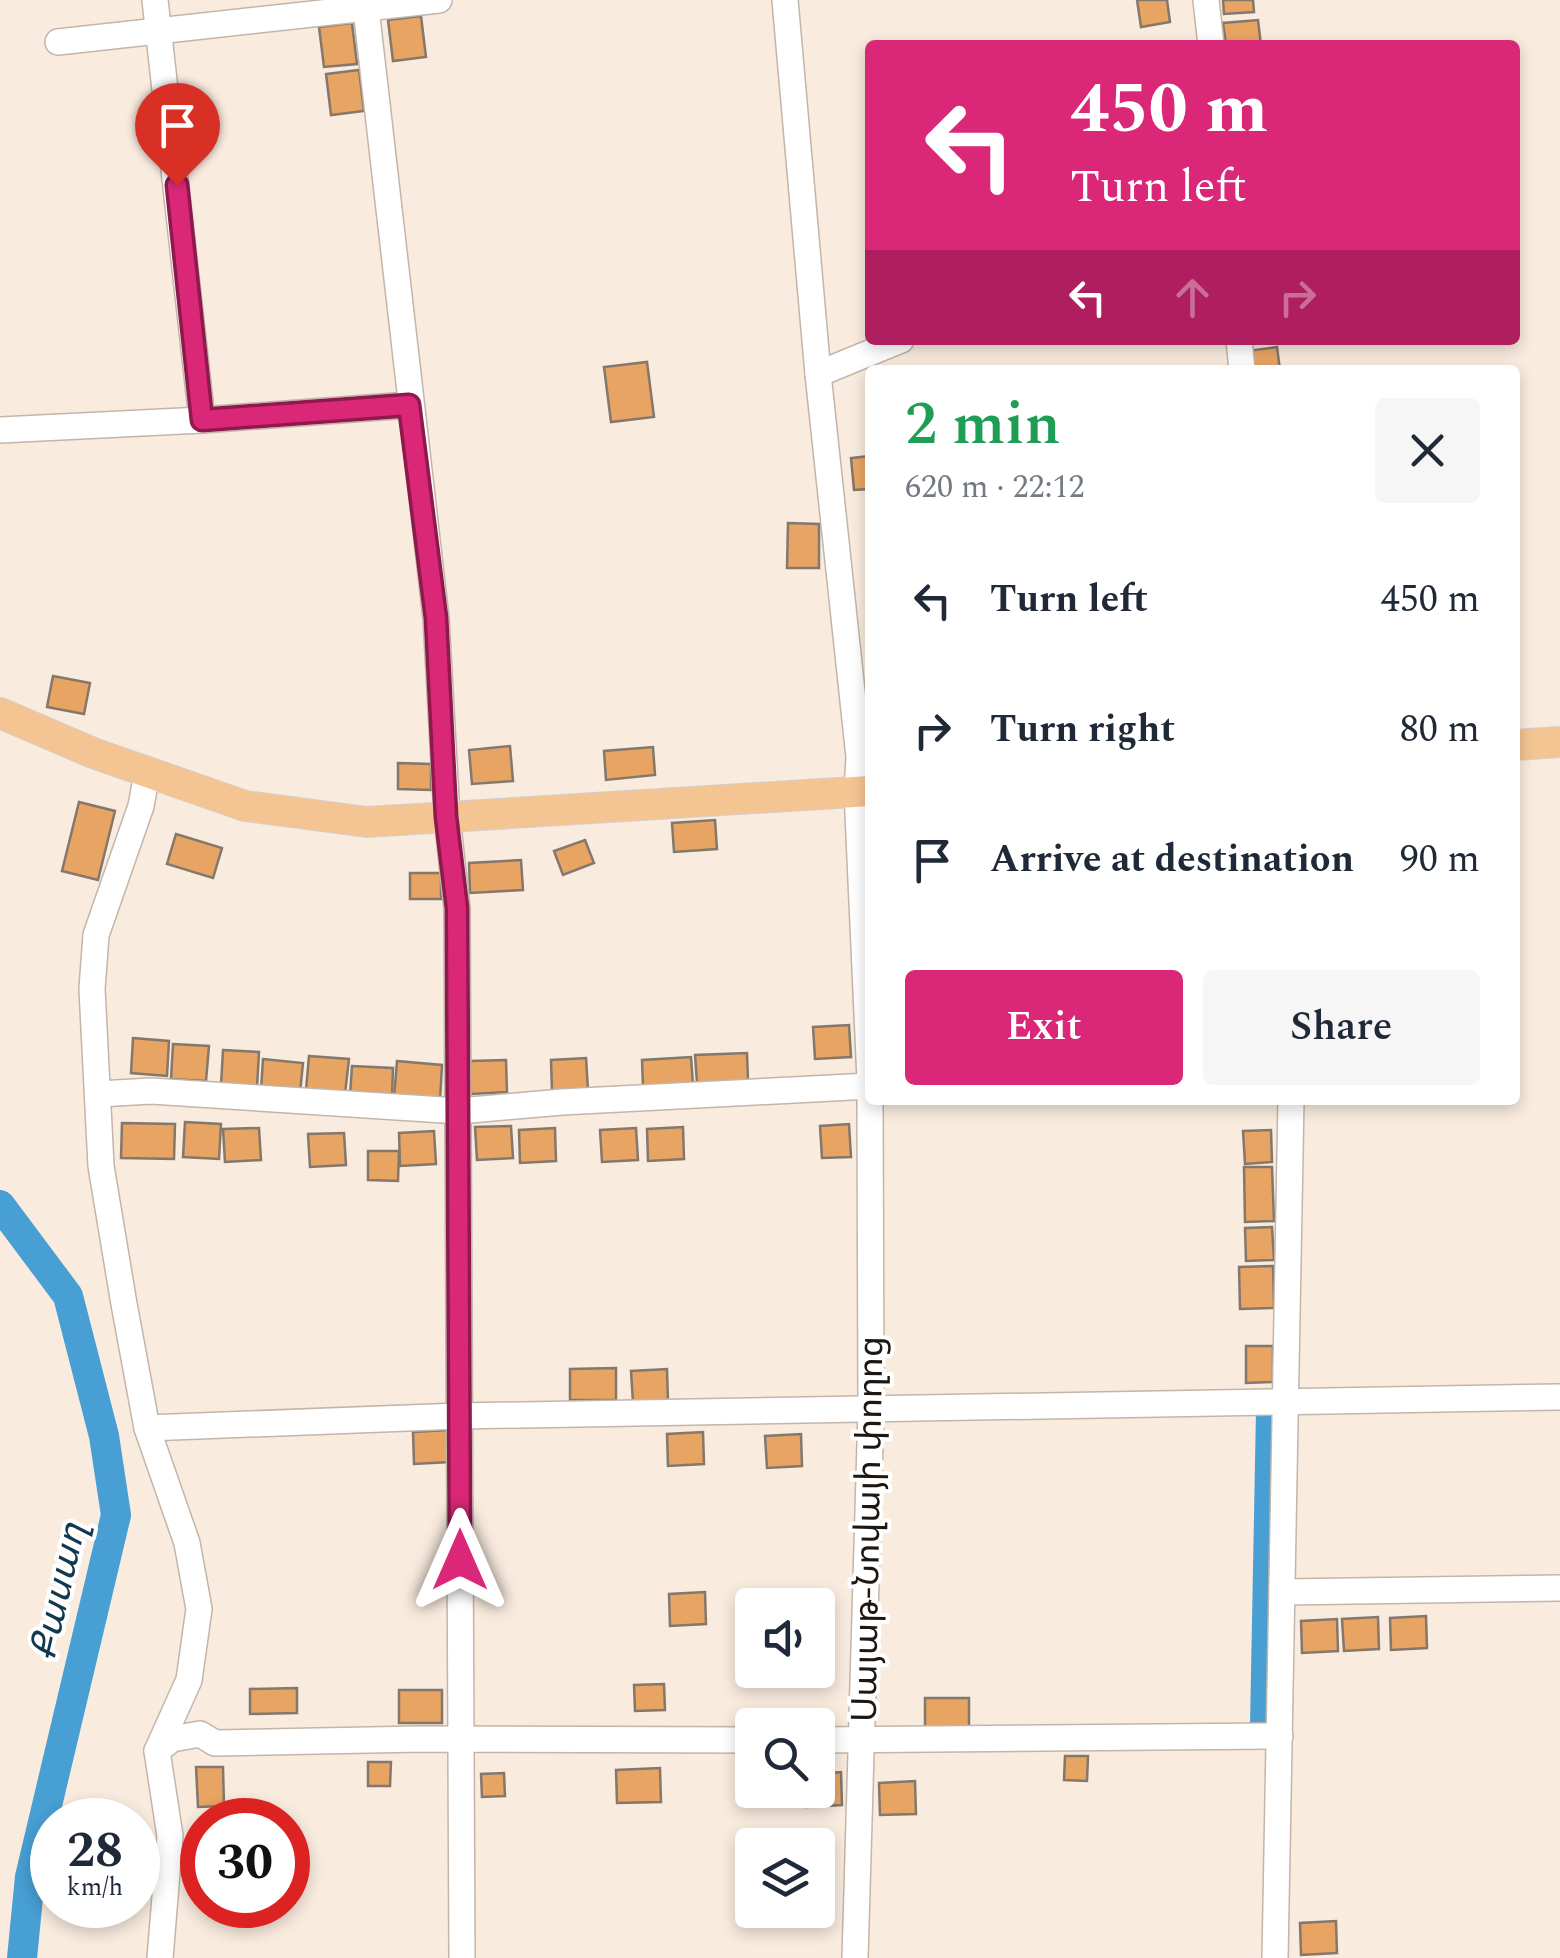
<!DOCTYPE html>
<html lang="en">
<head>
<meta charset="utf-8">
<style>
  body { margin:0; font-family:Spectral,"Noto Sans Armenian",serif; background:#f6f6f7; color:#1f2937; height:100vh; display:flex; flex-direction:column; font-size:38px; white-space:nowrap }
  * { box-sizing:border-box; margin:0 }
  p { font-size:32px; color:#747a83 }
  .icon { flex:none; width:55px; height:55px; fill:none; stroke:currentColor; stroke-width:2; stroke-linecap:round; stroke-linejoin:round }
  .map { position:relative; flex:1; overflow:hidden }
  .panel { position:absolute; left:865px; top:365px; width:655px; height:740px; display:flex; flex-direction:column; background:#fff; border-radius:10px; box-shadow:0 5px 15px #0003 }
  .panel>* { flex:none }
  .banner { position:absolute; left:865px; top:40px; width:655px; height:305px; border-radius:10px; box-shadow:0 5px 15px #0003; background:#db2777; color:#fff; overflow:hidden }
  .buttons { position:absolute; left:735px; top:1588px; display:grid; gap:20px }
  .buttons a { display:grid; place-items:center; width:100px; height:100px; border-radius:10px; background:#fff; box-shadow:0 5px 15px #0003; font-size:50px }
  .speed { position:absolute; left:30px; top:1798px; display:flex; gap:20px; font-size:50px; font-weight:700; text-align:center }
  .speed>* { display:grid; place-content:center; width:130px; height:130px; border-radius:50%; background:#fff; box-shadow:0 5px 15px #0003; line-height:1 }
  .speed small { font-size:25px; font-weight:400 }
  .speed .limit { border:15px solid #d22; background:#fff; color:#111 }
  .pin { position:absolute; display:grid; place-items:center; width:85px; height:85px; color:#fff; margin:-102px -42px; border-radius:50% 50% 50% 0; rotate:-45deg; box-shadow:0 0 10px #0007 }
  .pin .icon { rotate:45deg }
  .me { position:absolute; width:110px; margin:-55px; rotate:0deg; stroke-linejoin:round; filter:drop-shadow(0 0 8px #0008) }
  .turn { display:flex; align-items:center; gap:35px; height:210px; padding:0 40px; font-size:45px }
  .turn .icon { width:130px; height:130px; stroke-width:2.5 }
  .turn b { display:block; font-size:70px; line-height:85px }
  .lanes { display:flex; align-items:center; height:95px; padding:0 40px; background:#0003; justify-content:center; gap:50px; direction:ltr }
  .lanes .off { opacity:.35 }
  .round { display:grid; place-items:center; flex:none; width:105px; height:105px; border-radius:10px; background:#f6f6f7 }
  .head { display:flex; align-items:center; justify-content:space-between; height:170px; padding:0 40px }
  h1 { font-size:60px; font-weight:600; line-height:75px; color:#1e9e55 }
  .primary-button { display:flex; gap:20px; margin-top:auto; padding:20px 40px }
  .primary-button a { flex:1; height:115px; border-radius:10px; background:#db2777; color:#fff; font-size:40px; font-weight:600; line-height:115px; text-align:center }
  .primary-button a+a { background:#f6f6f7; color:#1f2937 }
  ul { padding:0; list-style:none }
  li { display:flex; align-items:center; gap:30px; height:130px; padding:0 40px }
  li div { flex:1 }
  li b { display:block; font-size:38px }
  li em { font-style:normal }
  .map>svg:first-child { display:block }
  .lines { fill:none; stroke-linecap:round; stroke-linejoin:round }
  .canal { stroke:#479fd4; stroke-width:18 }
  .river { stroke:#479fd4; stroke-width:30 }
  .building { fill:#e8a463; stroke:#84776c; stroke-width:2.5 }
  .minor-casing { stroke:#c3b5a9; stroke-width:28 }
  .major-casing { stroke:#d2d1d0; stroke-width:32 }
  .minor { stroke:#fff; stroke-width:25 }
  .major { stroke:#f4c492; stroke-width:30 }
  .route-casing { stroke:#8e194d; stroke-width:25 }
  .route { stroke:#db2777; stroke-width:18 }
  .labels { text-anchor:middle; stroke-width:8; stroke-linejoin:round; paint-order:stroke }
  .street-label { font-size:35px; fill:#1c1713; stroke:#fff }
  .water-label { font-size:38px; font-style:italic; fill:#12384f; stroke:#fff }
</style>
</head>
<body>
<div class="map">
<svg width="1560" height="1958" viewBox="0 0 1560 1958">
  <rect width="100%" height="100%" fill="#f9ebde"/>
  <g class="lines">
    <polyline class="canal" points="1259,1726 1265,1411"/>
    <polyline class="river" points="0,1205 68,1296 104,1436 116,1515 30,1877 22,1958"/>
  </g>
  <g class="building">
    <polygon points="1137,0 1167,0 1170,22 1141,27"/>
    <polygon points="1223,0 1253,0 1254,12 1224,14"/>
    <polygon points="421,16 426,57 393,61 388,20"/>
    <polygon points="1258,20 1261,45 1226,45 1223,23"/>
    <polygon points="352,23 357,64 324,67 319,27"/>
    <polygon points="359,70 364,111 331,115 326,74"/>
    <polygon points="1277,347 1280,370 1250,370 1247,351"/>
    <polygon points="647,362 654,417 611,422 604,367"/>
    <polygon points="870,456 870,489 854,490 851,458"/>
    <polygon points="788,523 819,524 819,568 787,568"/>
    <polygon points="53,676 90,683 84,714 47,707"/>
    <polygon points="510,746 513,781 472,784 469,750"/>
    <polygon points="653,747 655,775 606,780 604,751"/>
    <polygon points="398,763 431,764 431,790 398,789"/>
    <polygon points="79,802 115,811 98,880 62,871"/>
    <polygon points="715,820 717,849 674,852 672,823"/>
    <polygon points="176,834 222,848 213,878 167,864"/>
    <polygon points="585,840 594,863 563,875 554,851"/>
    <polygon points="521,860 523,890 470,893 469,863"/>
    <rect x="410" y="873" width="31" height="26"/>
    <polygon points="849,1025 851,1057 815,1059 813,1027"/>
    <polygon points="133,1038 169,1041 167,1076 131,1073"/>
    <polygon points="173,1044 209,1046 206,1081 171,1079"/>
    <polygon points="223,1050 259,1052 257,1087 221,1085"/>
    <polygon points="747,1053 748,1081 697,1083 695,1055"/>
    <polygon points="309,1056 349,1059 345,1094 306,1090"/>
    <polygon points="691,1057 693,1084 643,1087 642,1060"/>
    <polygon points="586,1058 588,1090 552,1092 551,1060"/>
    <polygon points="263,1059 303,1063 300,1093 261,1090"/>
    <polygon points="506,1060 507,1092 471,1094 470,1061"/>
    <polygon points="397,1061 442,1065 440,1101 394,1098"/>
    <polygon points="352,1066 393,1068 392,1097 350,1095"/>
    <polygon points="185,1122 221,1124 219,1159 183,1157"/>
    <polygon points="122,1123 175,1124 174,1159 121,1158"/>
    <polygon points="849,1124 851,1157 822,1158 820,1126"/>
    <polygon points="511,1126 513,1158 477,1160 475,1127"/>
    <polygon points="683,1127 684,1159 648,1161 647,1129"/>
    <polygon points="259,1128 261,1160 225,1162 223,1129"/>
    <polygon points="555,1128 556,1161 520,1163 519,1130"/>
    <polygon points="636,1128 638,1160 602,1162 600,1130"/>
    <polygon points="1271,1130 1272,1162 1245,1164 1243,1131"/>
    <polygon points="434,1131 436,1164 400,1166 399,1133"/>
    <polygon points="344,1133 346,1165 310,1167 308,1134"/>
    <polygon points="368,1151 399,1151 398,1181 368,1180"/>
    <polygon points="1244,1167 1272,1167 1274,1221 1245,1222"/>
    <polygon points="1272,1227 1274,1260 1246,1261 1245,1228"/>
    <polygon points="1273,1266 1274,1308 1240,1309 1239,1267"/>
    <polygon points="1246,1346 1273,1346 1273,1382 1246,1383"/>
    <polygon points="616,1368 616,1400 570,1400 570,1369"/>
    <polygon points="667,1369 668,1401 633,1403 631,1371"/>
    <polygon points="449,1430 450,1462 414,1464 413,1432"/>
    <polygon points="703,1432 704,1464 668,1466 667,1434"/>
    <polygon points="801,1434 802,1466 767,1468 765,1436"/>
    <polygon points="705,1592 706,1624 670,1626 669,1594"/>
    <polygon points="1426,1616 1427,1648 1391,1650 1390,1618"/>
    <polygon points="1378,1617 1379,1649 1344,1651 1342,1619"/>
    <polygon points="1337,1619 1338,1651 1302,1653 1301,1621"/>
    <polygon points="664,1684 665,1710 635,1711 634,1685"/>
    <polygon points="297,1688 297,1713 250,1714 250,1689"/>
    <rect x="399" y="1690" width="43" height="33"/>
    <rect x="925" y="1698" width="44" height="32"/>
    <polygon points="1065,1756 1088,1756 1087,1781 1064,1780"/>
    <polygon points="368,1762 391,1762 390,1786 368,1786"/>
    <polygon points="196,1767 223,1767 224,1806 198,1807"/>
    <polygon points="660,1768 661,1802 617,1803 616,1770"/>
    <polygon points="841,1772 842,1805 807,1807 806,1790 818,1790 818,1774"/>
    <polygon points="504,1773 505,1796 482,1797 481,1774"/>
    <polygon points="915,1781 916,1814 880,1815 879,1783"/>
    <polygon points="1336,1921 1337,1953 1301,1955 1300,1923"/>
  </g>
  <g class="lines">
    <defs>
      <g id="minor">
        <polyline points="155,0 202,420"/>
        <polyline points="365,0 436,618 447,817 457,908 462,1958"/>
        <polyline points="785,0 818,374 859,757 857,792 870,1080"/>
        <polyline points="1206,0 1211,45"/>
        <polyline points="58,42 439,0"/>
        <polyline points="1239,340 1242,370"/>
        <polyline points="818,374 901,340"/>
        <polyline points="0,430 202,420 409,405"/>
        <polyline points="147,774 141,806 96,935 92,989 101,1166 124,1304 147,1428 187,1543 199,1609 189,1680 157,1751 170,1836 160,1958"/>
        <polyline points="99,1094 151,1091 459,1111 562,1102 870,1086"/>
        <polyline points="147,1428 459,1416 1560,1397"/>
        <polyline points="1283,1592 1560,1588"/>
        <polyline points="818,1740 1280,1736"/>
        <polyline points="157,1751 172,1739 200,1734 215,1743 420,1739 752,1740"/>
        <polyline points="855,1958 871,1409 870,1100"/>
        <polyline points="1275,1958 1291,1100"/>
      </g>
      <g id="major">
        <polyline points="0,713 93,753 245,806 367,822 870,791"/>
        <polyline points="1515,745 1560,742"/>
      </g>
    </defs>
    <use href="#minor" class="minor-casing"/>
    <use href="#major" class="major-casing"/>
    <use href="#minor" class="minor"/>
    <use href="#major" class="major"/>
  </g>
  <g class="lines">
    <defs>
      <polyline id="route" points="177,185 202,420 409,405 436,618 446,817 457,908 460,1560"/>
    </defs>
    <use href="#route" class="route-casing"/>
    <use href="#route" class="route"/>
  </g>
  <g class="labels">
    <g class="street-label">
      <text transform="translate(867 1529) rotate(-89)" y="12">Սայաթ-Նովայի փողոց</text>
    </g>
    <g class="water-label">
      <text transform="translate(57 1591) rotate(-77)" y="13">Քասաղ</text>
    </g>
  </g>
</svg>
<div class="buttons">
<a><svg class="icon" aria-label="sound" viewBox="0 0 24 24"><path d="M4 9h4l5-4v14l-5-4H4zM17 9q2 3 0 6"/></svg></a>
<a><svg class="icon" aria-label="search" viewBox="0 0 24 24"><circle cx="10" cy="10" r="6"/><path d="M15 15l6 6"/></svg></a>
<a><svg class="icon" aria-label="layers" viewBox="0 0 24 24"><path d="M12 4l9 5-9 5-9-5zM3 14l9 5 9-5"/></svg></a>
</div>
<div class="speed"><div>28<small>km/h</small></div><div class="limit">30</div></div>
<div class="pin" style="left:177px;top:185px;background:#d93025"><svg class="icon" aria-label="arrive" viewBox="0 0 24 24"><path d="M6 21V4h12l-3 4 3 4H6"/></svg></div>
<svg class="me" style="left:460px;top:1560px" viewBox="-20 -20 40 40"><path d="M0-17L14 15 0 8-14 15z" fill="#db2777" stroke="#fff" stroke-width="4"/></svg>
<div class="banner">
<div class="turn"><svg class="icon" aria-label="left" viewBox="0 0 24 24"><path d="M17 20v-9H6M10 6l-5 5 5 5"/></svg><div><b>450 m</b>Turn left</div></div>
<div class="lanes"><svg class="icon" aria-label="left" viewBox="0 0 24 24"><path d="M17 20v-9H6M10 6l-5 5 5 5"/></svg><svg class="icon off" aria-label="ahead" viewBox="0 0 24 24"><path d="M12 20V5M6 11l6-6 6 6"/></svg><svg class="icon off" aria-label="right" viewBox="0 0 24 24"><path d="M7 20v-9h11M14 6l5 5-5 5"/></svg></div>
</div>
<section class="panel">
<div class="head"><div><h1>2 min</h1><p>620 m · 22:12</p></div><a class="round"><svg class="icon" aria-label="close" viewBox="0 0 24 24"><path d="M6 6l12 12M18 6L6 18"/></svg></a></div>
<ul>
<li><svg class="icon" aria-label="left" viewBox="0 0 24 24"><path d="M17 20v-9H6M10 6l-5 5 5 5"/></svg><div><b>Turn left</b></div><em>450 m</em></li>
<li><svg class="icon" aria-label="right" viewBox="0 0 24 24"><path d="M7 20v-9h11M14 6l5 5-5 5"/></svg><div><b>Turn right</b></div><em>80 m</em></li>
<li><svg class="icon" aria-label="arrive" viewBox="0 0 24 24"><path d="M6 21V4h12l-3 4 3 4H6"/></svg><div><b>Arrive at destination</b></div><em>90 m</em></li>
</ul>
<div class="primary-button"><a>Exit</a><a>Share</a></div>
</section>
</div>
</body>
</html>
